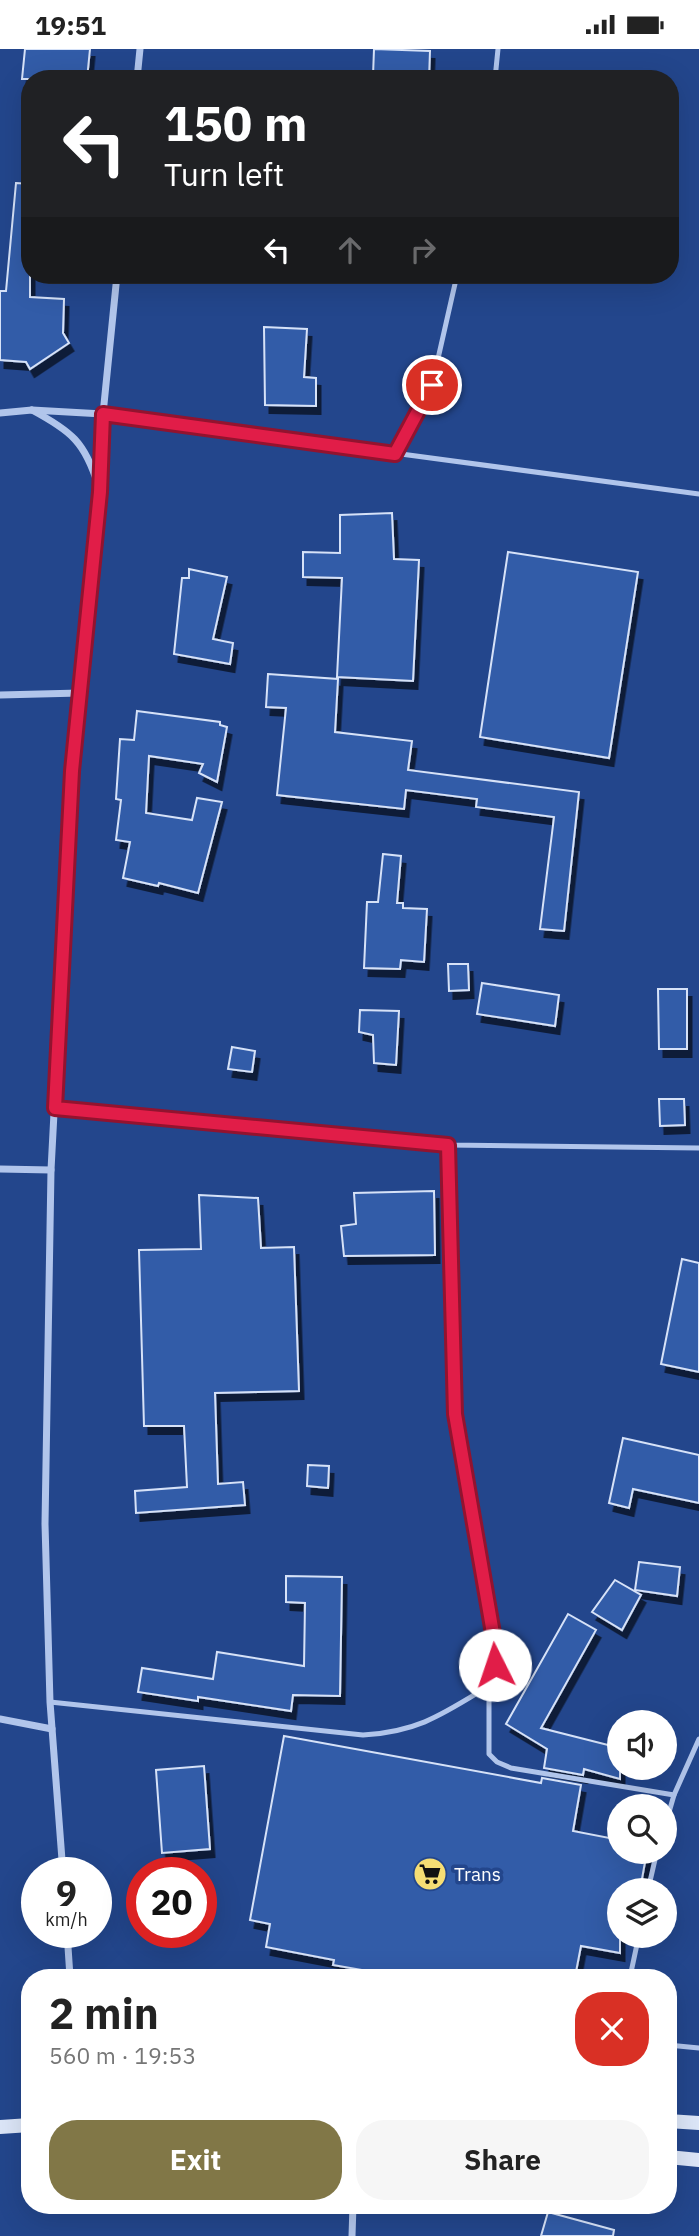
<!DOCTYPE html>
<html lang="en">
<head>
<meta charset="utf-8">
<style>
  body { margin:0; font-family:"IBM Plex Sans",sans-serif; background:#f6f6f6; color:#222; height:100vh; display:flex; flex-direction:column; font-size:26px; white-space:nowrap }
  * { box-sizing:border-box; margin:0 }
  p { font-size:23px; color:#767676 }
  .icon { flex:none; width:38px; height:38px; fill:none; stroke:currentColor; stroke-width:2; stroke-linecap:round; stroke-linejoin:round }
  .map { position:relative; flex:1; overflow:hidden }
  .panel { position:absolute; left:21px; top:1920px; width:656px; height:245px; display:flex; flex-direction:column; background:#fff; border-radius:28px; box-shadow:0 7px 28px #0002 }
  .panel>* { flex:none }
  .banner { position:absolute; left:21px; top:21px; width:658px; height:214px; border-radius:28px; box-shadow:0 7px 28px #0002; background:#202124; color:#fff; overflow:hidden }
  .fabs { position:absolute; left:607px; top:1661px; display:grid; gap:14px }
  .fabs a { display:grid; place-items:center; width:70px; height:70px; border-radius:50%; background:#fff; box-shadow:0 7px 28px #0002; font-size:35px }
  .speed { position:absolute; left:21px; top:1808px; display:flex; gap:14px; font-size:35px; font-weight:700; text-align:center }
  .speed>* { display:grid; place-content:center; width:91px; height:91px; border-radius:50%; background:#fff; box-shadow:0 7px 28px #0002; line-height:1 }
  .speed small { font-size:18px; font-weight:400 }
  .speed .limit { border:10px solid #d22; background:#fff; color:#111 }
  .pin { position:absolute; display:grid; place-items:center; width:60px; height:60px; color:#fff; margin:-30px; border:4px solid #fff; border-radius:50%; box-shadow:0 2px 7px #0007 }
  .me { position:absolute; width:77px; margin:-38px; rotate:356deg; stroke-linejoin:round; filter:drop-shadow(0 0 5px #0008) }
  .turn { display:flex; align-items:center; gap:24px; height:147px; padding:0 28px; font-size:32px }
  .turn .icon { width:91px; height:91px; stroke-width:2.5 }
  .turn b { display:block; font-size:49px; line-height:60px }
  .lanes { display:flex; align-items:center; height:66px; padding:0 28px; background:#0003; justify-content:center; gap:35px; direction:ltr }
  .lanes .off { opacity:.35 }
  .round { display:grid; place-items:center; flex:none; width:74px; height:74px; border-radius:28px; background:#f6f6f6 }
  .headline { display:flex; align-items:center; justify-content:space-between; height:119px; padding:0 28px }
  h1 { font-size:42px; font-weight:800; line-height:52px }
  .primary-button { display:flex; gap:14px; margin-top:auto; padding:14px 28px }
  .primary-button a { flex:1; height:80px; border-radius:28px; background:#817747; color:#fff; font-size:28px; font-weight:800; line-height:80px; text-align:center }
  .primary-button a+a { background:#f6f6f6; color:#222 }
  .status { display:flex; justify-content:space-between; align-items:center; height:49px; padding:0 35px; background:#fff; direction:ltr }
  .status svg { height:19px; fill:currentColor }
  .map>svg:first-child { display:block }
  .building { fill:#335ca8; stroke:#d6e2f8; stroke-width:2; filter:url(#shadow) }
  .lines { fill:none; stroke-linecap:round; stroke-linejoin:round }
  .service { stroke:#b1c5eb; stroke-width:5 }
  .minor { stroke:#b1c5eb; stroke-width:7 }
  .secondary { stroke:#dce6f8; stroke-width:14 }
  .route-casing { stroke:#92132f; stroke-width:18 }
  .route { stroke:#e11d48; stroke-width:12 }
  .labels { text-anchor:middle; stroke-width:7; stroke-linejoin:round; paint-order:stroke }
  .poi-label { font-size:19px; fill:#fff; stroke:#23468c; text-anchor:start }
</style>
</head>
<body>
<div class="status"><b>19:51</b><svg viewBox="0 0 49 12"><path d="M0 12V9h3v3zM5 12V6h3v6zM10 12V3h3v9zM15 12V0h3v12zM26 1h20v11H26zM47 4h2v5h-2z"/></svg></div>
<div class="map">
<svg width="699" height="2187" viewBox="0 0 699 2187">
  <defs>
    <filter id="shadow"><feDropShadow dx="4.5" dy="8" stdDeviation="0" flood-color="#0009"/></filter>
  </defs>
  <rect width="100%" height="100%" fill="#23468c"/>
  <g class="building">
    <polygon points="25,0 90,0 87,30 41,26 41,30 22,30"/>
    <polygon points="374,0 430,2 429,30 373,27"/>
    <polygon points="16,134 30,135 30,248 64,250 63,284 69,294 30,320 26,313 0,311 0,242 6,242"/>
    <polygon points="264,278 307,280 304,328 316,329 316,357 265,356"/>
    <polygon points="392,464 394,510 419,511 413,632 337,628 342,529 303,528 303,503 340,504 340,466"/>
    <polygon points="508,503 638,523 609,709 480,688"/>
    <polygon points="189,520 227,528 213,590 233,594 230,615 174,605 182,529 189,529"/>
    <polygon points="268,625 338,630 335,683 412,692 408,721 579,743 564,882 540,880 554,768 476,758 477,750 406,741 404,760 277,746 286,659 266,658"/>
    <polygon points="137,662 220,673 220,676 227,678 217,733 199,724 203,715 149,707 146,764 192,771 197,749 222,753 198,844 159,834 158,837 123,829 130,793 116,791 121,751 116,750 120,690 134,691"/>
    <polygon points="383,805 401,807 397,854 403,854 403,859 427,860 424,913 401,911 400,920 364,919 367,853 378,853"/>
    <polygon points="448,915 468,915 469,941 449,942"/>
    <polygon points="482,934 559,946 555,977 477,965"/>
    <polygon points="658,940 687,940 687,1000 659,1000"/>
    <polygon points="360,961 399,962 396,1016 374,1014 373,986 359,983"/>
    <polygon points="232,998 255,1002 252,1023 228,1020"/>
    <polygon points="659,1050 684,1050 685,1076 660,1077"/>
    <polygon points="434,1142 435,1206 344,1207 341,1177 356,1175 354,1144"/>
    <polygon points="199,1146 258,1149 261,1199 294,1198 299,1342 215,1344 218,1435 243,1433 245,1456 136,1464 135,1442 187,1438 184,1377 144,1377 139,1201 201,1200"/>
    <polygon points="682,1210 699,1214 699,1323 661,1315"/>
    <polygon points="623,1389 699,1406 699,1454 633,1440 629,1459 609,1454"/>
    <polygon points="308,1416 329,1417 328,1439 307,1437"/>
    <polygon points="639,1513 680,1518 677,1547 635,1541"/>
    <polygon points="286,1527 342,1528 340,1647 293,1646 291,1662 198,1648 198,1652 138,1643 142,1619 213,1630 217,1603 304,1617 305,1554 286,1553"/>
    <polygon points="615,1531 641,1546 622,1581 592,1563"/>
    <polygon points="568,1565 596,1581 541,1679 620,1699 620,1730 584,1720 583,1726 544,1719 547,1700 506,1675"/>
    <polygon points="284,1687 541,1734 542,1729 581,1736 573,1782 620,1791 620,1802 647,1802 640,1841 620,1841 620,1904 581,1897 575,1928 402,1928 333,1916 334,1911 266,1898 270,1875 250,1871"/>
    <polygon points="204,1717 210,1800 162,1804 156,1721"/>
    <polygon points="548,2163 614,2181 613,2187 541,2187"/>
  </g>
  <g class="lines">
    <g class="service">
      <polyline points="495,30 498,0"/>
      <polyline points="103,365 699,445"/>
      <polyline points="395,405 432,336 457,226"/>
      <polyline points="55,1059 448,1096 699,1099"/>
      <polyline points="448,1096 455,1365 495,1596 489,1637 489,1705 497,1713 511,1719 674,1746"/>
      <path d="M50,1653l313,33c55,-3 80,-21 126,-49"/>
      <polyline points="665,1777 674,1746 699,1690"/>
      <polyline points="648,1841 657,1802"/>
      <polyline points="630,1928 639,1886"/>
      <polyline points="668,1996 699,1999"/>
    </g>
    <g class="minor">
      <polyline points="137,30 140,0"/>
      <path d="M32,361c39,21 53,32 66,75"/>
      <polyline points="0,364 32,361 103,365"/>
      <polyline points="0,646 80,644"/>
      <polyline points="0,1120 51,1121"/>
      <polyline points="0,1670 52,1680"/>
      <polyline points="63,1824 50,1653 45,1475 51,1121 72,722 100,444 103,365 117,226"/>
      <polyline points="67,1883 70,1928"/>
      <polyline points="352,2187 353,2156"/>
    </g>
    <g class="secondary">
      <polyline points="668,2072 699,2074"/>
      <polyline points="0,2078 30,2076"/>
      <polyline points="668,2108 699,2111"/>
    </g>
  </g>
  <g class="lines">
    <defs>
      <polyline id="route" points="432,336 395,405 103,365 100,443 72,722 55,1059 448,1096 455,1365 495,1596 495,1616"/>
    </defs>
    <use href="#route" class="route-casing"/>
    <use href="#route" class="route"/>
  </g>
  <defs>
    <symbol id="supermarket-disc" viewBox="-11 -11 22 22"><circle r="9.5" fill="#f6de74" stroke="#23468c"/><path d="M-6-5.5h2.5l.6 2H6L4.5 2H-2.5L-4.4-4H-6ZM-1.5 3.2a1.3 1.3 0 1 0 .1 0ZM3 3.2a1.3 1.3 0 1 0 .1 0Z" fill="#111"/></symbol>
  </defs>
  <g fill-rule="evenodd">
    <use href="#supermarket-disc" x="411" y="1806" width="38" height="38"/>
  </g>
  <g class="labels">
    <g class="poi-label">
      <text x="454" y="1832">Trans</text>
    </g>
  </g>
</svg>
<div class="fabs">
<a><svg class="icon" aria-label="sound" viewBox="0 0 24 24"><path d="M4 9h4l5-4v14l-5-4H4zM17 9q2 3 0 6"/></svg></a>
<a><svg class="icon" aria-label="search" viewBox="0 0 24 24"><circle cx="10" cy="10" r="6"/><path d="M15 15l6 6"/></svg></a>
<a><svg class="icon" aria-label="layers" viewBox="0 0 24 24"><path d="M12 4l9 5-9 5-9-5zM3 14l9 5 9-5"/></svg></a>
</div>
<div class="speed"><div>9<small>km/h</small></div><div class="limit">20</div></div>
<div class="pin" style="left:432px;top:336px;background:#d93025"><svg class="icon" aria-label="arrive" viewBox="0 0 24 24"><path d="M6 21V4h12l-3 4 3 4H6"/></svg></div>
<svg class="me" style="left:495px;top:1616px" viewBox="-20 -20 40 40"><circle r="19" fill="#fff"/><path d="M0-13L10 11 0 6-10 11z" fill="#e11d48"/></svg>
<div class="banner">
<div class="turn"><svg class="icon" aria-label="left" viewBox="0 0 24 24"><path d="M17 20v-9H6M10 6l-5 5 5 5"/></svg><div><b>150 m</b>Turn left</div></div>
<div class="lanes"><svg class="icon" aria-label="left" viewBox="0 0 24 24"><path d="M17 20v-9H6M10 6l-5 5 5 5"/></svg><svg class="icon off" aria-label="ahead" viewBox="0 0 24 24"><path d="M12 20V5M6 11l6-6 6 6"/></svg><svg class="icon off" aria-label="right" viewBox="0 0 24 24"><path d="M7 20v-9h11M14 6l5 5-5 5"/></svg></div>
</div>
<section class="panel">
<div class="headline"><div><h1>2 min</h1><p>560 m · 19:53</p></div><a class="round" style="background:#d93025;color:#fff"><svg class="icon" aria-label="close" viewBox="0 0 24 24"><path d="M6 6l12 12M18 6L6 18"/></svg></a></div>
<div class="primary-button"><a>Exit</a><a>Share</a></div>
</section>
</div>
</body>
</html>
